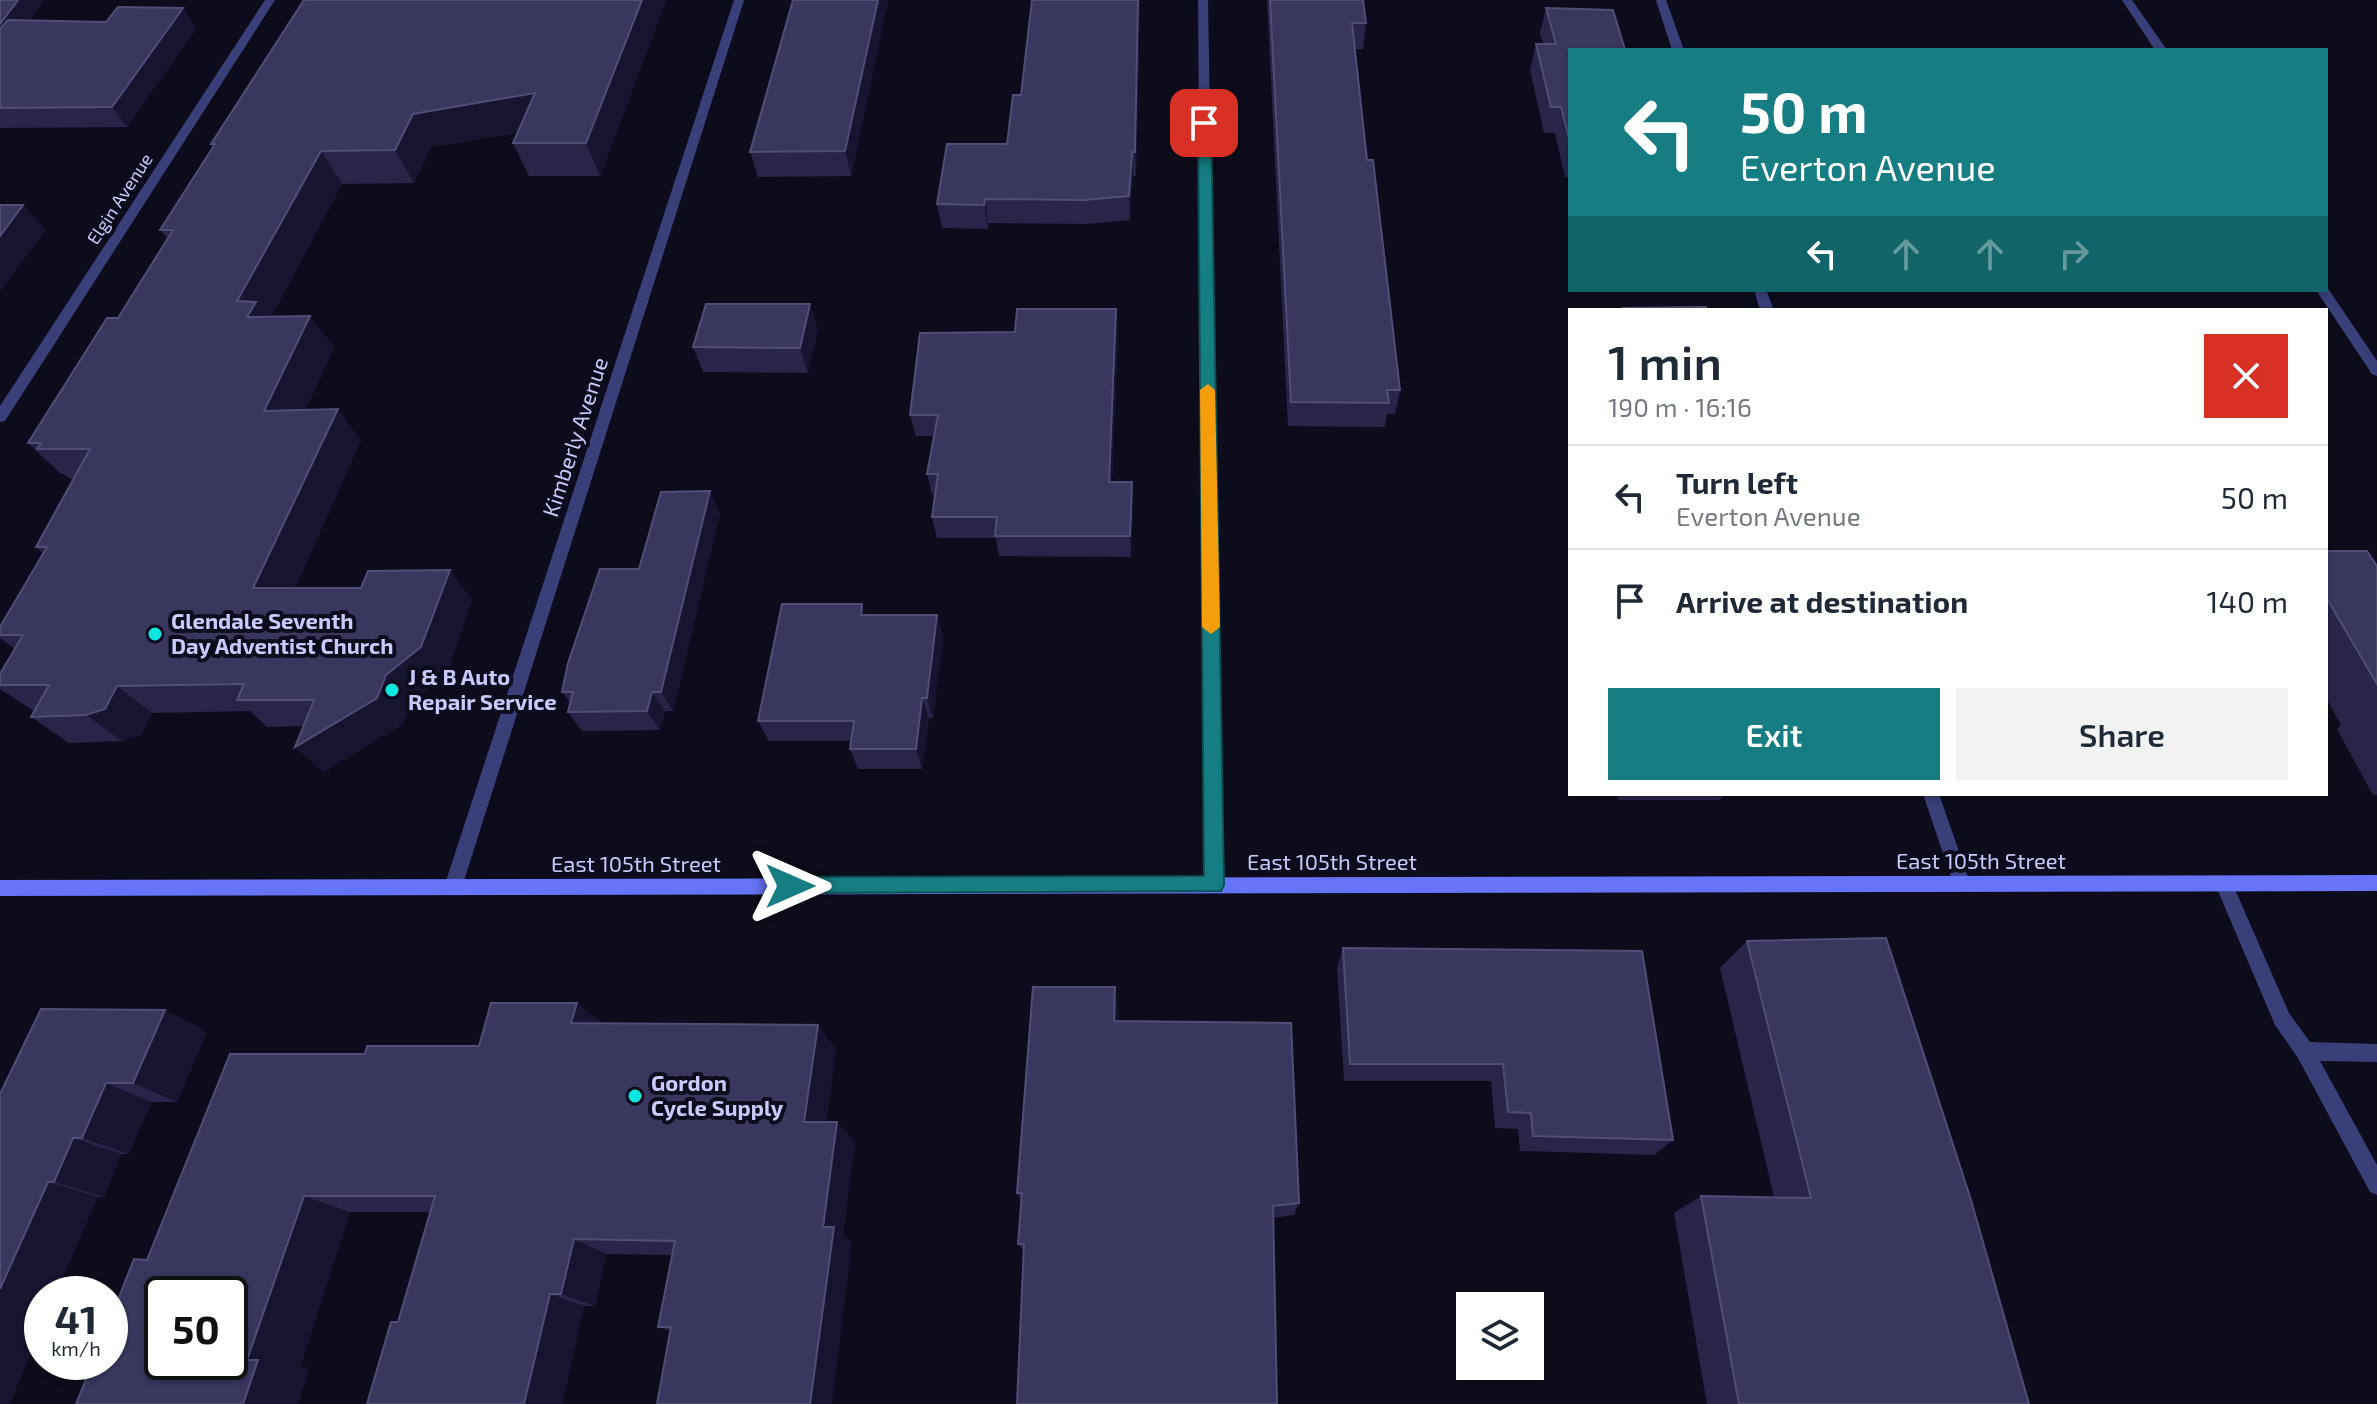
<!DOCTYPE html>
<html lang="en">
<head>
<meta charset="utf-8">
<style>
  body { margin:0; font-family:"Exo 2",sans-serif; background:#f2f2f3; color:#1f2937; height:100vh; display:flex; flex-direction:column; font-size:30px; white-space:nowrap }
  * { box-sizing:border-box; margin:0 }
  p { font-size:26px; color:#747a83 }
  .icon { flex:none; width:44px; height:44px; fill:none; stroke:currentColor; stroke-width:2; stroke-linecap:round; stroke-linejoin:round }
  .map { position:relative; flex:1; overflow:hidden }
  .side { position:absolute; left:1568px; top:308px; width:760px; height:488px; display:flex; flex-direction:column; background:#fff; border-radius:0px; box-shadow:0 2px 6px #0004 }
  .side>* { flex:none }
  .top-card { position:absolute; left:1568px; top:48px; width:760px; height:244px; border-radius:0px; box-shadow:0 2px 6px #0004; background:#167e83; color:#fff; overflow:hidden }
  .tools { position:absolute; left:1456px; top:1292px; display:grid; gap:16px }
  .tools a { display:grid; place-items:center; width:88px; height:88px; border-radius:0px; background:#fff; box-shadow:0 2px 6px #0004; font-size:40px }
  .speed { position:absolute; left:24px; top:1276px; display:flex; gap:16px; font-size:40px; font-weight:700; text-align:center }
  .speed>* { display:grid; place-content:center; width:104px; height:104px; border-radius:50%; background:#fff; box-shadow:0 2px 6px #0004; line-height:1 }
  .speed small { font-size:20px; font-weight:400 }
  .speed .limit { border:4px solid #111; border-radius:12px; background:#fff; color:#111 }
  .pin { position:absolute; display:grid; place-items:center; width:68px; height:68px; color:#fff; margin:-34px; border-radius:16px; box-shadow:0 4px 12px #0006 }
  .me { position:absolute; width:88px; margin:-44px; rotate:90deg; stroke-linejoin:round; filter:drop-shadow(0 0 6px #0008) }
  .turn { display:flex; align-items:center; gap:28px; height:168px; padding:0 40px; font-size:36px }
  .turn .icon { width:104px; height:104px; stroke-width:2.5 }
  .turn b { display:block; font-size:56px; line-height:68px }
  .lanes { display:flex; align-items:center; height:76px; padding:0 40px; background:#0003; justify-content:center; gap:40px; direction:ltr }
  .lanes .off { opacity:.35 }
  .round { display:grid; place-items:center; flex:none; width:84px; height:84px; border-radius:0px; background:#f2f2f3 }
  .headline { display:flex; align-items:center; justify-content:space-between; height:136px; padding:0 40px }
  h1 { font-size:48px; font-weight:600; line-height:60px }
  .action { display:flex; gap:16px; margin-top:auto; padding:16px 40px }
  .action a { flex:1; height:92px; border-radius:0px; background:#167e83; color:#fff; font-size:32px; font-weight:600; line-height:92px; text-align:center }
  .action a+a { background:#f2f2f3; color:#1f2937 }
  ul { padding:0; list-style:none }
  li { display:flex; align-items:center; gap:24px; height:104px; padding:0 40px; border-top:2px solid #e0e1e3 }
  li div { flex:1 }
  li b { display:block; font-size:30px }
  li em { font-style:normal }
  .map>svg:first-child { display:block }
  .lines { fill:none; stroke-linecap:round; stroke-linejoin:round }
  .lane { fill:#393f78; fill-rule:evenodd }
  .street { fill:#393f78; fill-rule:evenodd }
  .secondary { fill:#6574f8; fill-rule:evenodd }
  .wall { fill:#282549 }
  .shaded-wall { fill:#16142f }
  .building { fill:#39375d; stroke:#504e76; stroke-width:2; fill-rule:evenodd }
  .route { fill:#167e83; stroke:#0e5255; stroke-width:2 }
  .slow { fill:#f59e0b }
  .poi-dot { fill:#0be6e0; stroke:#0d0c1c; stroke-width:3 }
  .labels { text-anchor:middle; stroke-width:8; stroke-linejoin:round; paint-order:stroke }
  .far-street-label { font-size:18px; fill:#c9cafc; stroke:#0d0c1c }
  .street-label { font-size:22px; fill:#c9cafc; stroke:#0d0c1c }
  .poi-label { font-size:22px; font-weight:bold; fill:#c9cafc; stroke:#0d0c1c; text-anchor:start }
</style>
</head>
<body>
<div class="map">
<svg width="2377" height="1404" viewBox="0 0 2377 1404">
  <rect width="100%" height="100%" fill="#0d0c1c"/>
  <g class="lines">
    <polygon class="lane" points="2224,876 2230,878 2289,1013 2310,1042 2377,1044 2377,1062 2320,1061 2377,1165 2377,1195 2370,1192 2298,1058 2275,1025 2215,884 2218,878"/>
    <g class="street">
      <polygon points="265,0 275,0 5,421 0,422 0,406"/>
      <polygon points="734,0 744,0 462,887 459,893 453,895 447,893 444,887"/>
      <polygon points="1198,0 1208,0 1223,885 1220,891 1214,893 1208,891 1205,885"/>
      <polygon points="1656,0 1666,0 1684,50 1672,50"/>
      <polygon points="2122,0 2132,0 2167,50 2155,50"/>
      <polygon points="2327,287 2377,361 2377,376 2372,374 2316,290 2326,290"/>
      <polygon points="1754,290 1766,290 1774,310 1760,310"/>
      <polygon points="1923,794 1939,794 1970,883 1967,889 1961,891 1955,889"/>
    </g>
    <polygon class="secondary" points="2377,875 2377,891 0,896 0,880"/>
  </g>
  <g class="wall">
    <polygon points="0,0 44,0 29,20 106,22 183,8 196,28 127,127 0,128"/>
    <polygon points="304,0 666,0 600,176 529,176 513,143 518,132 431,147 414,183 342,184 271,317 310,316 334,348 305,410 361,440 295,588 472,599 446,675 412,702 403,724 324,772 295,747 303,726 267,727 250,711 152,713 141,735 122,741 69,743 31,717 34,711 0,689 0,674 15,649 0,638 0,627 43,553 36,547 73,479 70,479 64,474 61,474 28,443 118,318 168,239 160,230 213,147 211,144"/>
    <polygon points="888,0 851,176 758,177 750,152"/>
    <polygon points="1140,0 1136,176 1133,176 1130,220 1086,224 988,223 988,229 942,228 937,204 1007,144 1021,95"/>
    <polygon points="1267,0 1363,0 1366,23 1363,49 1355,49 1367,160 1400,390 1395,414 1387,414 1385,427 1288,426"/>
    <polygon points="1546,8 1570,50 1570,177 1565,177 1555,133 1544,133 1530,70 1536,44 1543,44 1540,33"/>
    <polygon points="818,329 808,373 703,372 693,347"/>
    <polygon points="1118,331 1112,482 1132,482 1133,503 1131,557 999,556 996,538 937,538 932,517 935,495 932,495 927,474 934,436 916,436 910,415"/>
    <polygon points="720,513 673,711 665,711 660,730 582,731 568,712 570,702 562,692 639,569"/>
    <polygon points="2326,551 2377,566 2377,795 2373,795 2337,729 2341,725 2326,698"/>
    <polygon points="862,604 866,615 937,615 943,637 933,718 929,718 922,769 858,769 850,749 851,741 769,741 758,721"/>
    <polygon points="1617,794 1724,794 1720,800 1618,800"/>
    <polygon points="1747,941 2029,1404 1707,1404 1674,1213 1701,1196 1774,1197 1720,968"/>
    <polygon points="1343,948 1673,1140 1654,1155 1520,1151 1518,1129 1495,1128 1491,1081 1344,1081 1337,968"/>
    <polygon points="577,1003 601,1023 836,1049 826,1122 837,1122 855,1142 843,1234 852,1242 670,1331 658,1327 672,1255 606,1254 595,1306 584,1306 562,1404 367,1404 398,1322 430,1212 350,1212 300,1367 309,1368 298,1404 147,1260 356,1054 479,1046"/>
    <polygon points="1118,1007 1118,1021 1299,1203 1294,1215 1024,1252 1018,1244 1021,1201 1017,1193"/>
    <polygon points="41,1009 207,1031 177,1102 151,1102 129,1154 121,1154 104,1197 98,1197 42,1294 42,1328 9,1404"/>
  </g>
  <g class="shaded-wall">
    <polygon points="18,0 44,0 0,60 0,24"/>
    <polygon points="642,0 666,0 600,176 586,143"/>
    <polygon points="878,0 888,0 851,176 845,151"/>
    <polygon points="1138,0 1140,0 1136,176 1135,152"/>
    <polygon points="183,8 196,28 127,127 112,107"/>
    <polygon points="535,93 550,126 431,147 414,183 395,150 413,114"/>
    <polygon points="321,151 342,184 270,319 247,317 237,301"/>
    <polygon points="1132,152 1133,176 1130,220 1129,196"/>
    <polygon points="985,199 988,223 988,229 984,205"/>
    <polygon points="23,205 46,230 0,292 0,236"/>
    <polygon points="810,304 818,329 808,373 800,348"/>
    <polygon points="1116,309 1118,331 1111,503 1109,482"/>
    <polygon points="310,316 334,348 290,442 264,411"/>
    <polygon points="338,409 361,440 282,617 253,588"/>
    <polygon points="1132,482 1133,503 1131,557 1130,536"/>
    <polygon points="710,491 720,513 673,711 661,692"/>
    <polygon points="450,570 472,599 446,675 412,702 403,724 324,772 295,747 386,675"/>
    <polygon points="862,604 870,626 861,615"/>
    <polygon points="937,615 943,637 933,718 927,698"/>
    <polygon points="117,686 152,713 141,735 122,741 86,715"/>
    <polygon points="652,692 665,711 660,730 647,711"/>
    <polygon points="922,698 929,718 922,769 916,749"/>
    <polygon points="1115,987 1118,1007 1117,1040 1114,1021"/>
    <polygon points="577,1003 606,1027 571,1023"/>
    <polygon points="165,1010 207,1031 177,1102 133,1083"/>
    <polygon points="818,1025 836,1049 823,1142 804,1122"/>
    <polygon points="106,1083 151,1102 129,1154 82,1138"/>
    <polygon points="837,1122 855,1142 843,1234 852,1242 832,1404 810,1404 823,1227"/>
    <polygon points="73,1138 121,1154 104,1197 54,1182"/>
    <polygon points="48,1182 98,1197 56,1294 42,1294 42,1328 9,1404 0,1404 0,1289"/>
    <polygon points="304,1196 350,1212 300,1367 309,1368 298,1404 243,1404 247,1360"/>
    <polygon points="574,1239 606,1254 595,1306 561,1294"/>
    <polygon points="550,1294 584,1306 562,1404 524,1404"/>
  </g>
  <g class="building">
    <polygon points="0,0 18,0 0,24"/>
    <polygon points="304,0 642,0 586,143 513,143 535,93 413,114 395,150 321,151 237,301 256,302 247,317 310,316 264,411 338,409 253,588 361,588 368,571 450,570 421,647 386,675 377,698 295,747 314,700 237,700 244,684 117,686 105,709 86,715 31,717 49,685 0,685 0,674 23,635 0,635 0,627 47,547 36,547 90,449 37,449 41,443 28,443 107,318 118,318 173,230 160,230 215,144 211,144"/>
    <polygon points="793,0 878,0 845,151 750,152"/>
    <polygon points="1032,0 1138,0 1135,152 1132,152 1129,196 1084,200 985,199 984,205 937,204 947,144 1007,144 1013,95 1021,95"/>
    <polygon points="1270,0 1363,0 1366,23 1352,23 1367,160 1373,160 1400,390 1387,390 1389,403 1291,402"/>
    <polygon points="118,7 183,8 112,107 0,108 0,29 8,20 106,22"/>
    <polygon points="1546,8 1613,10 1625,50 1570,50 1570,142 1561,107 1551,107 1536,44 1556,44"/>
    <polygon points="0,205 23,205 0,236"/>
    <polygon points="706,304 810,304 800,348 693,347"/>
    <polygon points="1706,307 1707,310 1624,310 1623,308"/>
    <polygon points="1017,309 1116,309 1109,482 1132,482 1130,536 995,536 997,517 932,517 938,474 927,474 938,415 910,415 920,333 1015,332"/>
    <polygon points="710,491 661,692 652,692 647,711 568,712 573,692 562,692 568,663 600,569 639,569 661,492"/>
    <polygon points="2326,551 2367,551 2377,566 2377,684 2326,597"/>
    <polygon points="782,604 862,604 861,615 937,615 927,698 922,698 916,749 850,749 854,721 758,721"/>
    <polygon points="1886,938 1971,1200 2029,1404 1739,1404 1701,1196 1811,1198 1747,941"/>
    <polygon points="1343,948 1642,951 1673,1140 1533,1136 1531,1113 1508,1112 1503,1064 1350,1064"/>
    <polygon points="1033,987 1115,987 1114,1021 1291,1023 1299,1203 1273,1206 1277,1404 1017,1404 1024,1244 1018,1244 1022,1193 1017,1193"/>
    <path d="M491,1003h86l-6,20 247,2 -14,97h33l-14,105h11l-24,177h-153l14,-77h-13l17,-86 -101,-2 -13,55h-11l-26,110h-157l24,-82h7l37,-126h-131l-57,164h11l-15,44h-167l17,-42h17v-42l24,-61 13,1 83,-206h135l2,-8h112zM162,1294h68v68h-68z"/>
    <polygon points="41,1009 165,1010 133,1083 106,1083 82,1138 73,1138 54,1182 48,1182 0,1289 0,1094"/>
  </g>
  <polygon class="route" points="1204,119 1211,123 1224,885 1221,891 783,893 780,886 783,880 790,877 1204,876 1198,123"/>
  <polygon class="slow" points="1208,384 1215,390 1220,627 1211,634 1202,627 1200,390"/>
  <g class="poi-dot">
    <circle cx="155" cy="634" r="8"/>
    <circle cx="392" cy="690" r="8"/>
    <circle cx="635" cy="1096" r="8"/>
  </g>
  <g class="labels">
    <g class="far-street-label">
      <text transform="translate(120 199) rotate(-57)" y="6">Elgin Avenue</text>
    </g>
    <g class="street-label">
      <text transform="translate(575 437) rotate(-72)" y="8">Kimberly Avenue</text>
      <text x="1981" y="869">East 105th Street</text>
      <text x="1332" y="870">East 105th Street</text>
      <text x="636" y="872">East 105th Street</text>
    </g>
    <g class="poi-label">
      <text x="171" y="629">Glendale Seventh<tspan x="171" dy="25">Day Adventist Church</tspan></text>
      <text x="408" y="685">J &amp; B Auto<tspan x="408" dy="25">Repair Service</tspan></text>
      <text x="651" y="1091">Gordon<tspan x="651" dy="25">Cycle Supply</tspan></text>
    </g>
  </g>
</svg>
<div class="tools">
<a><svg class="icon" aria-label="layers" viewBox="0 0 24 24"><path d="M12 4l9 5-9 5-9-5zM3 14l9 5 9-5"/></svg></a>
</div>
<div class="speed"><div>41<small>km/h</small></div><div class="limit">50</div></div>
<div class="pin" style="left:1204px;top:123px;background:#d93025"><svg class="icon" aria-label="arrive" viewBox="0 0 24 24"><path d="M6 21V4h12l-3 4 3 4H6"/></svg></div>
<svg class="me" style="left:790px;top:886px" viewBox="-20 -20 40 40"><path d="M0-17L14 15 0 8-14 15z" fill="#167e83" stroke="#fff" stroke-width="4"/></svg>
<div class="top-card">
<div class="turn"><svg class="icon" aria-label="left" viewBox="0 0 24 24"><path d="M17 20v-9H6M10 6l-5 5 5 5"/></svg><div><b>50 m</b>Everton Avenue</div></div>
<div class="lanes"><svg class="icon" aria-label="left" viewBox="0 0 24 24"><path d="M17 20v-9H6M10 6l-5 5 5 5"/></svg><svg class="icon off" aria-label="ahead" viewBox="0 0 24 24"><path d="M12 20V5M6 11l6-6 6 6"/></svg><svg class="icon off" aria-label="ahead" viewBox="0 0 24 24"><path d="M12 20V5M6 11l6-6 6 6"/></svg><svg class="icon off" aria-label="right" viewBox="0 0 24 24"><path d="M7 20v-9h11M14 6l5 5-5 5"/></svg></div>
</div>
<section class="side">
<div class="headline"><div><h1>1 min</h1><p>190 m · 16:16</p></div><a class="round" style="background:#d93025;color:#fff"><svg class="icon" aria-label="close" viewBox="0 0 24 24"><path d="M6 6l12 12M18 6L6 18"/></svg></a></div>
<ul>
<li><svg class="icon" aria-label="left" viewBox="0 0 24 24"><path d="M17 20v-9H6M10 6l-5 5 5 5"/></svg><div><b>Turn left</b><p>Everton Avenue</p></div><em>50 m</em></li>
<li><svg class="icon" aria-label="arrive" viewBox="0 0 24 24"><path d="M6 21V4h12l-3 4 3 4H6"/></svg><div><b>Arrive at destination</b></div><em>140 m</em></li>
</ul>
<div class="action"><a>Exit</a><a>Share</a></div>
</section>
</div>
</body>
</html>
